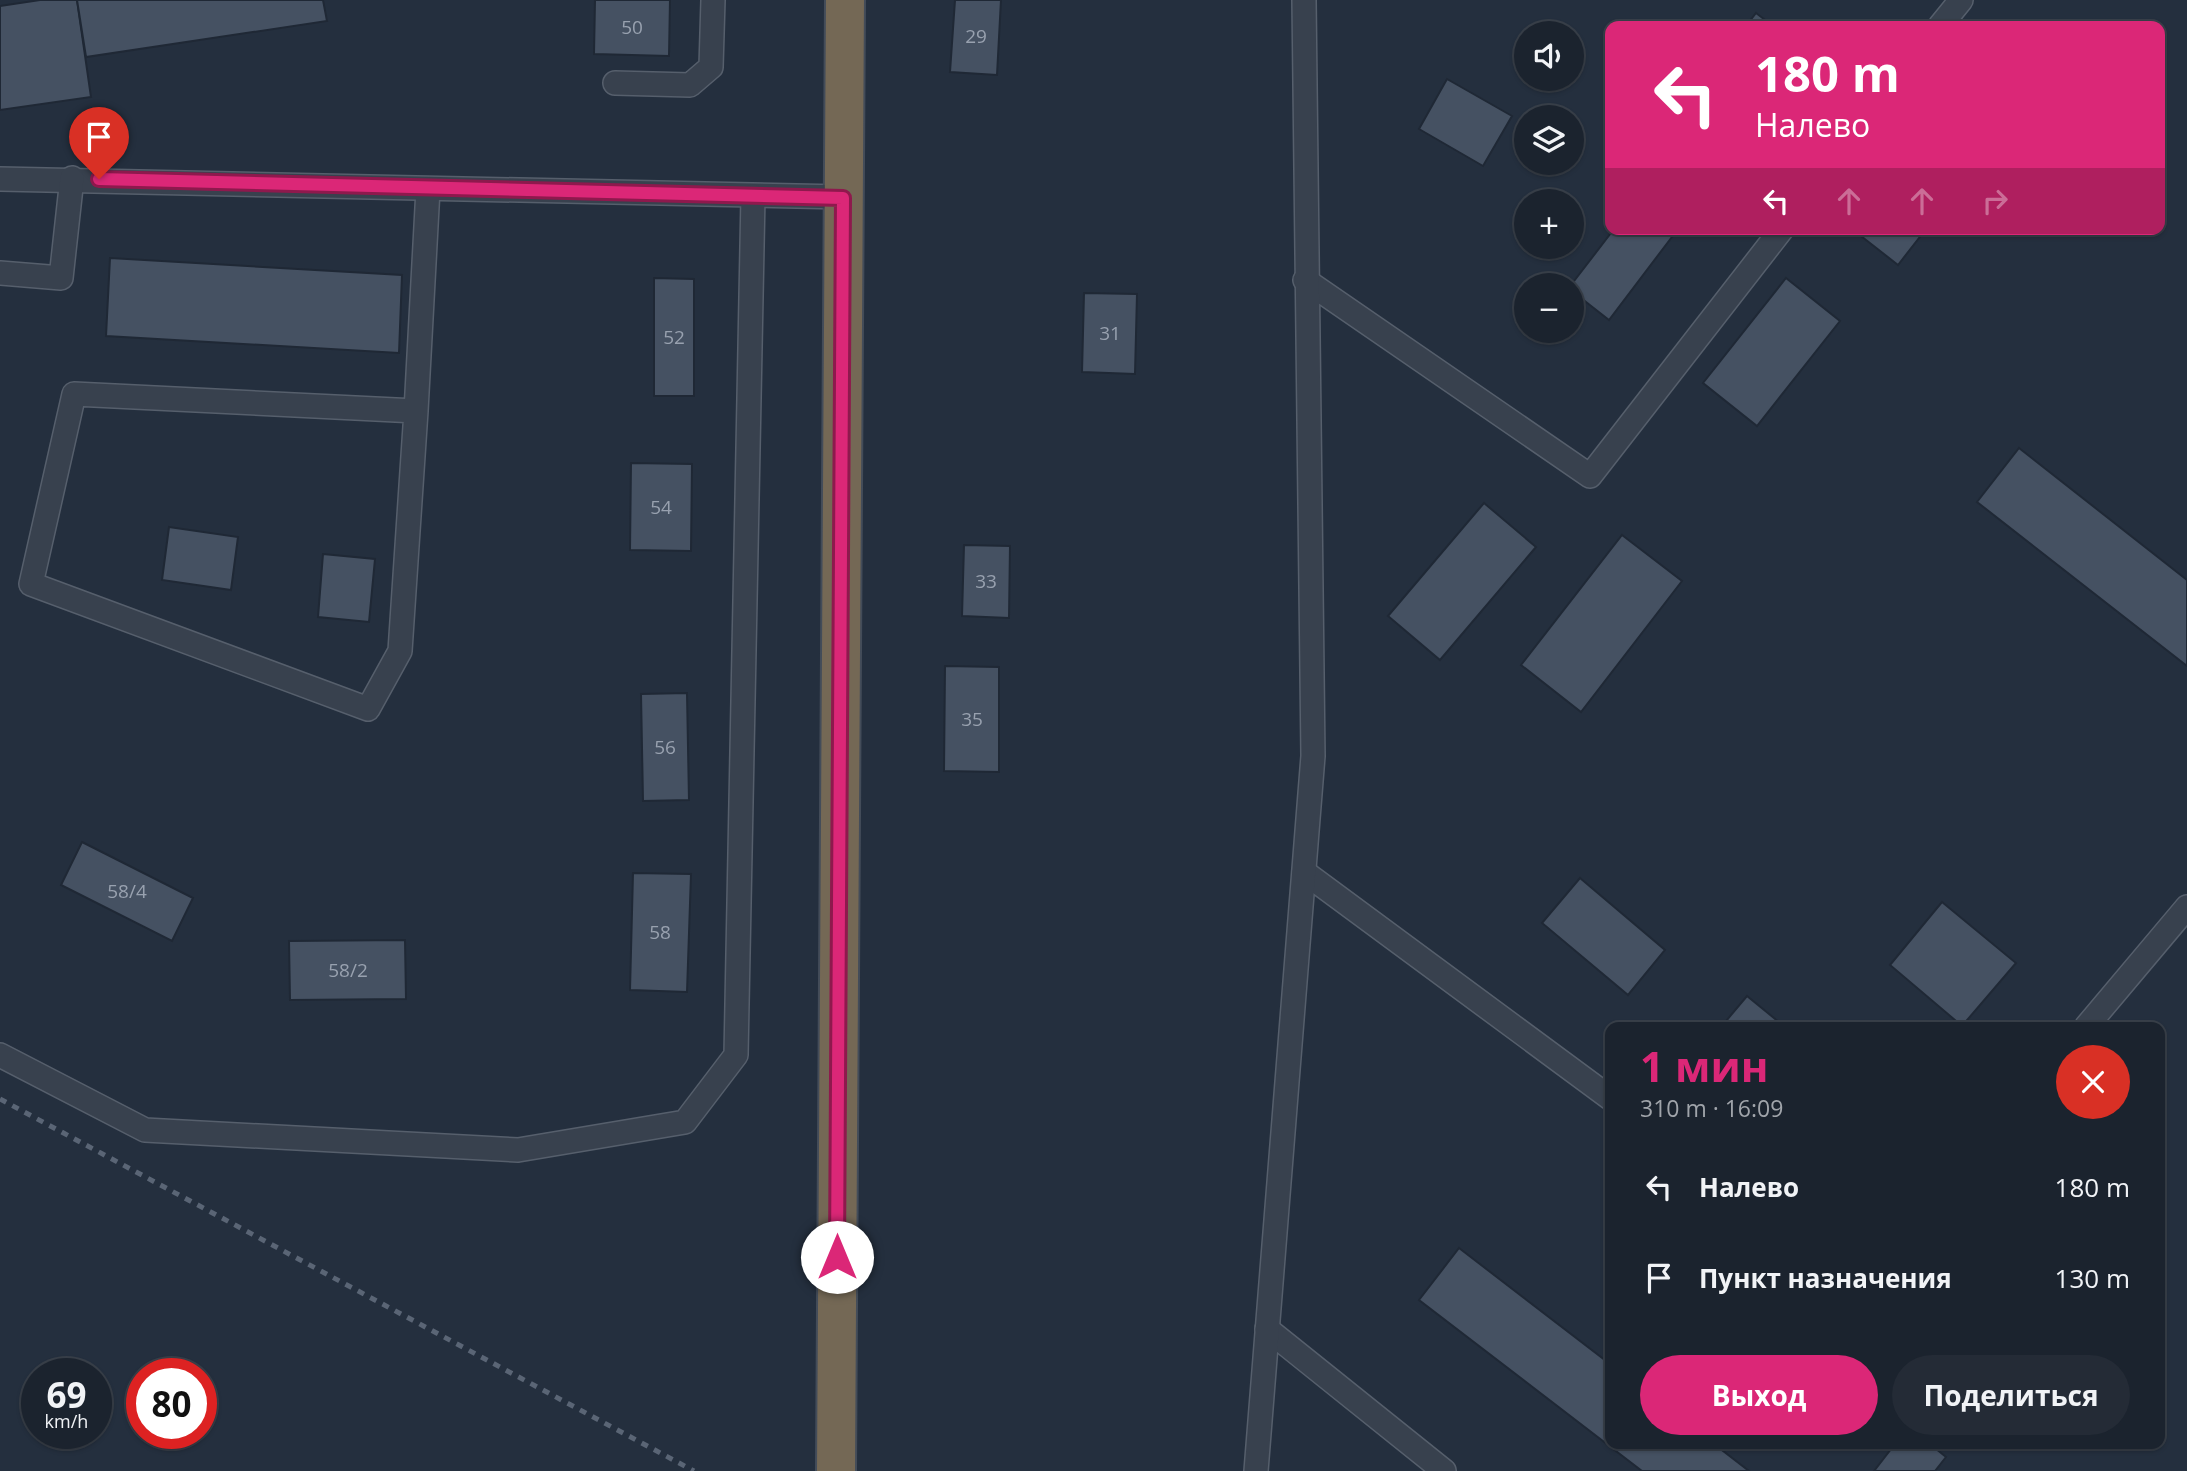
<!DOCTYPE html>
<html lang="ru">
<head>
<meta charset="utf-8">
<style>
  body { margin:0; font-family:"Open Sans",sans-serif; background:#242b36; color:#f1f3f6; height:100vh; display:flex; flex-direction:column; font-size:26px; white-space:nowrap }
  * { box-sizing:border-box; margin:0 }
  p { font-size:23px; color:#a0a4aa }
  .icon { flex:none; width:38px; height:38px; fill:none; stroke:currentColor; stroke-width:2; stroke-linecap:round; stroke-linejoin:round }
  .map { position:relative; flex:1; overflow:hidden }
  .sheet { position:absolute; left:1605px; top:1022px; width:560px; height:427px; display:flex; flex-direction:column; background:#1b232e; border-radius:14px; box-shadow:0 2px 5px #0004,0 0 0 2px #39404a }
  .sheet>* { flex:none }
  .banner { position:absolute; left:1605px; top:21px; width:560px; height:214px; border-radius:14px; box-shadow:0 2px 5px #0004,0 0 0 2px #39404a; background:#db2777; color:#fff; overflow:hidden }
  .tools { position:absolute; left:1514px; top:21px; display:grid; gap:14px }
  .tools a { display:grid; place-items:center; width:70px; height:70px; border-radius:50%; background:#1b232e; box-shadow:0 2px 5px #0004,0 0 0 2px #39404a; font-size:35px }
  .speed { position:absolute; left:21px; top:1358px; display:flex; gap:14px; font-size:35px; font-weight:700; text-align:center }
  .speed>* { display:grid; place-content:center; width:91px; height:91px; border-radius:50%; background:#1b232e; box-shadow:0 2px 5px #0004,0 0 0 2px #39404a; line-height:1 }
  .speed small { font-size:18px; font-weight:400 }
  .speed .limit { border:10px solid #d22; background:#fff; color:#111 }
  .pin { position:absolute; display:grid; place-items:center; width:60px; height:60px; color:#fff; margin:-72px -30px; border-radius:50% 50% 50% 0; rotate:-45deg; box-shadow:0 0 7px #0007 }
  .pin .icon { rotate:45deg }
  .me { position:absolute; width:77px; margin:-38px; rotate:0deg; stroke-linejoin:round; filter:drop-shadow(0 0 5px #0008) }
  .turn { display:flex; align-items:center; gap:24px; height:147px; padding:0 35px; font-size:32px }
  .turn .icon { width:91px; height:91px; stroke-width:2.5 }
  .turn b { display:block; font-size:49px; line-height:60px }
  .lanes { display:flex; align-items:center; height:66px; padding:0 35px; background:#0003; justify-content:center; gap:35px; direction:ltr }
  .lanes .off { opacity:.35 }
  .round { display:grid; place-items:center; flex:none; width:74px; height:74px; border-radius:37px; background:#242b36 }
  .head { display:flex; align-items:center; justify-content:space-between; height:119px; padding:0 35px }
  h1 { font-size:42px; font-weight:700; line-height:52px; color:#db2777 }
  .action { display:flex; gap:14px; margin-top:auto; padding:14px 35px }
  .action a { flex:1; height:80px; border-radius:42px; background:#db2777; color:#fff; font-size:28px; font-weight:700; line-height:80px; text-align:center }
  .action a+a { background:#242b36; color:#f1f3f6 }
  ul { padding:0; list-style:none }
  li { display:flex; align-items:center; gap:21px; height:91px; padding:0 35px }
  li div { flex:1 }
  li b { display:block; font-size:26px }
  li em { font-style:normal }
  .map>svg:first-child { display:block }
  .building { fill:#455162; stroke:#1f2835; stroke-width:2 }
  .lines { fill:none; stroke-linecap:round; stroke-linejoin:round }
  .lane-casing { stroke:#565f6c; stroke-width:26 }
  .highway-casing { stroke:#434c59; stroke-width:42 }
  .lane { stroke:#38414e; stroke-width:23 }
  .highway { stroke:#746855; stroke-width:38 }
  .rail { stroke:#5a6575; stroke-width:5; stroke-dasharray:7 7; stroke-linecap:butt }
  .route-casing { stroke:#8e194d; stroke-width:18 }
  .route { stroke:#db2777; stroke-width:12 }
  .labels { text-anchor:middle; stroke-width:7; stroke-linejoin:round; paint-order:stroke }
  .number-label { font-size:19px; fill:#98a1af }
</style>
</head>
<body>
<div class="map">
<svg width="2187" height="1471" viewBox="0 0 2187 1471">
  <rect width="100%" height="100%" fill="#242f3e"/>
  <g class="building">
    <polygon points="40,0 77,0 91,97 0,110 0,6"/>
    <polygon points="77,0 323,0 327,21 86,57"/>
    <polygon points="595,0 670,0 669,56 594,54"/>
    <polygon points="955,0 1001,0 997,75 950,72"/>
    <polygon points="1756,13 1773,26 1746,26"/>
    <polygon points="1447,79 1512,116 1483,166 1419,129"/>
    <polygon points="1614,229 1678,229 1609,320 1572,291 1571,285"/>
    <polygon points="1852,229 1926,229 1898,265"/>
    <polygon points="110,258 402,275 399,353 106,336"/>
    <polygon points="654,278 694,279 694,396 654,396"/>
    <polygon points="1786,278 1840,321 1757,426 1703,383"/>
    <polygon points="1084,293 1137,294 1135,374 1082,372"/>
    <polygon points="2019,448 2187,580 2187,666 1977,502"/>
    <polygon points="631,463 692,464 691,551 630,550"/>
    <polygon points="1484,503 1536,547 1440,660 1388,616"/>
    <polygon points="169,527 238,537 231,590 162,580"/>
    <polygon points="1622,535 1682,581 1581,712 1521,665"/>
    <polygon points="964,545 1010,546 1009,618 962,616"/>
    <polygon points="323,554 375,559 369,622 318,617"/>
    <polygon points="945,666 999,667 999,772 944,771"/>
    <polygon points="687,693 689,800 643,801 641,694"/>
    <polygon points="82,842 193,898 172,941 61,885"/>
    <polygon points="633,873 691,874 687,992 630,990"/>
    <polygon points="1580,878 1665,950 1628,995 1542,923"/>
    <polygon points="1942,902 2016,963 1962,1026 1890,965"/>
    <polygon points="405,940 406,999 290,1000 289,941"/>
    <polygon points="1747,996 1785,1027 1721,1027"/>
    <polygon points="1459,1248 1610,1364 1610,1444 1714,1444 1749,1471 1642,1471 1419,1300"/>
    <polygon points="1895,1444 1930,1444 1946,1457 1935,1471 1874,1471"/>
  </g>
  <g class="lines">
    <defs>
      <g id="lane">
        <polyline points="1940,26 1961,0"/>
        <polyline points="615,83 690,85 711,67 713,0"/>
        <polyline points="0,179 843,197"/>
        <polyline points="0,273 61,278 72,178"/>
        <polyline points="1305,280 1590,476 1782,229"/>
        <polyline points="416,411 400,651 368,709 31,584 74,394 416,411 428,189"/>
        <polyline points="1304,872 1610,1098"/>
        <polyline points="2086,1027 2187,907"/>
        <polyline points="0,1055 145,1130 518,1150 685,1122 736,1055 753,196"/>
        <polyline points="1267,1329 1444,1471"/>
        <polyline points="1256,1471 1313,756 1304,0"/>
      </g>
      <polyline id="highway" points="836,1471 845,0"/>
    </defs>
    <use href="#lane" class="lane-casing"/>
    <use href="#highway" class="highway-casing"/>
    <use href="#lane" class="lane"/>
    <use href="#highway" class="highway"/>
    <polyline class="rail" points="0,1099 694,1471"/>
  </g>
  <g class="lines">
    <defs>
      <polyline id="route" points="99,179 843,198 837,1257"/>
    </defs>
    <use href="#route" class="route-casing"/>
    <use href="#route" class="route"/>
  </g>
  <g class="labels">
    <g class="number-label">
      <text x="632" y="34">50</text>
      <text x="976" y="43">29</text>
      <text x="1110" y="340">31</text>
      <text x="674" y="344">52</text>
      <text x="661" y="514">54</text>
      <text x="986" y="588">33</text>
      <text x="972" y="726">35</text>
      <text x="665" y="754">56</text>
      <text x="127" y="898">58/4</text>
      <text x="660" y="939">58</text>
      <text x="348" y="977">58/2</text>
    </g>
  </g>
</svg>
<div class="tools">
<a><svg class="icon" aria-label="sound" viewBox="0 0 24 24"><path d="M4 9h4l5-4v14l-5-4H4zM17 9q2 3 0 6"/></svg></a>
<a><svg class="icon" aria-label="layers" viewBox="0 0 24 24"><path d="M12 4l9 5-9 5-9-5zM3 14l9 5 9-5"/></svg></a>
<a>+</a>
<a>−</a>
</div>
<div class="speed"><div>69<small>km/h</small></div><div class="limit">80</div></div>
<div class="pin" style="left:99px;top:179px;background:#d93025"><svg class="icon" aria-label="arrive" viewBox="0 0 24 24"><path d="M6 21V4h12l-3 4 3 4H6"/></svg></div>
<svg class="me" style="left:837px;top:1257px" viewBox="-20 -20 40 40"><circle r="19" fill="#fff"/><path d="M0-13L10 11 0 6-10 11z" fill="#db2777"/></svg>
<div class="banner">
<div class="turn"><svg class="icon" aria-label="left" viewBox="0 0 24 24"><path d="M17 20v-9H6M10 6l-5 5 5 5"/></svg><div><b>180 m</b>Налево</div></div>
<div class="lanes"><svg class="icon" aria-label="left" viewBox="0 0 24 24"><path d="M17 20v-9H6M10 6l-5 5 5 5"/></svg><svg class="icon off" aria-label="ahead" viewBox="0 0 24 24"><path d="M12 20V5M6 11l6-6 6 6"/></svg><svg class="icon off" aria-label="ahead" viewBox="0 0 24 24"><path d="M12 20V5M6 11l6-6 6 6"/></svg><svg class="icon off" aria-label="right" viewBox="0 0 24 24"><path d="M7 20v-9h11M14 6l5 5-5 5"/></svg></div>
</div>
<section class="sheet">
<div class="head"><div><h1>1 мин</h1><p>310 m · 16:09</p></div><a class="round" style="background:#d93025;color:#fff"><svg class="icon" aria-label="close" viewBox="0 0 24 24"><path d="M6 6l12 12M18 6L6 18"/></svg></a></div>
<ul>
<li><svg class="icon" aria-label="left" viewBox="0 0 24 24"><path d="M17 20v-9H6M10 6l-5 5 5 5"/></svg><div><b>Налево</b></div><em>180 m</em></li>
<li><svg class="icon" aria-label="arrive" viewBox="0 0 24 24"><path d="M6 21V4h12l-3 4 3 4H6"/></svg><div><b>Пункт назначения</b></div><em>130 m</em></li>
</ul>
<div class="action"><a>Выход</a><a>Поделиться</a></div>
</section>
</div>
</body>
</html>
